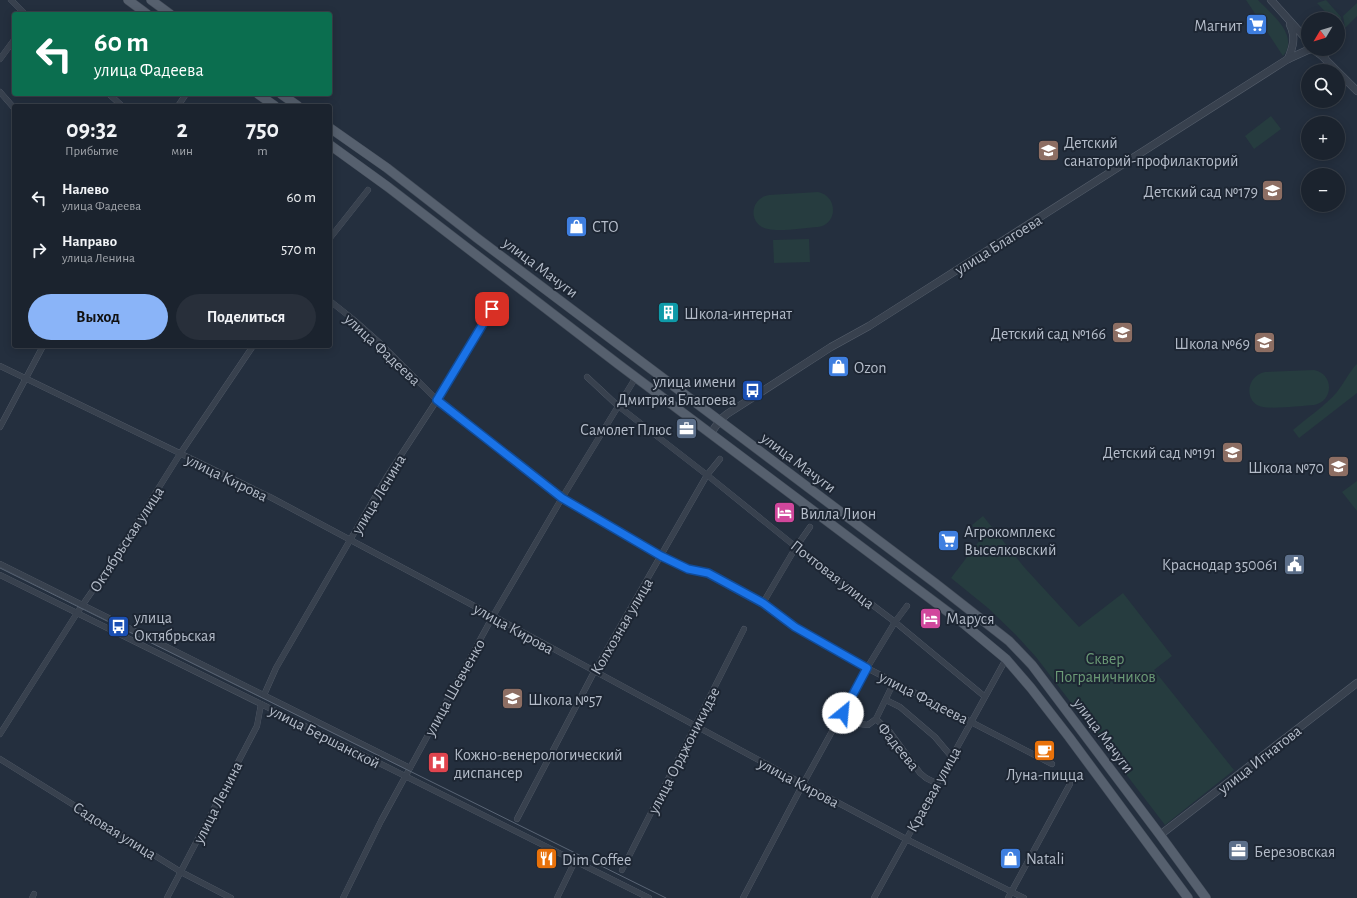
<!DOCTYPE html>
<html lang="ru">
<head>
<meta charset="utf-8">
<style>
  body { margin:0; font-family:"Alegreya Sans",sans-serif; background:#282f3a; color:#f1f3f6; height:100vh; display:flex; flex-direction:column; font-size:15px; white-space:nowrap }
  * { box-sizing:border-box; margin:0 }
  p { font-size:13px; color:#a0a4aa }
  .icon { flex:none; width:22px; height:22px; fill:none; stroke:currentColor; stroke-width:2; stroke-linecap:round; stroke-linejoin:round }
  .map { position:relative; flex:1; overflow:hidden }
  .drawer { position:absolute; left:12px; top:104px; width:320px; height:244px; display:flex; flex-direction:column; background:#1b232e; border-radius:4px; box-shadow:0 2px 10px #0003,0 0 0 1px #39404a }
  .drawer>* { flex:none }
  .top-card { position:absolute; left:12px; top:12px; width:320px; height:84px; border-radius:4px; box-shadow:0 2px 10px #0003,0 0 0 1px #39404a; background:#0b6e4f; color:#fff; overflow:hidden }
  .needle { width:26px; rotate:232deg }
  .fabs { position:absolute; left:1301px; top:12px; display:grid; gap:8px }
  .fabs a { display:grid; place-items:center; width:44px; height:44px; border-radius:50%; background:#1b232e; box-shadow:0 2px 10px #0003,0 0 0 1px #39404a; font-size:20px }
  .pin { position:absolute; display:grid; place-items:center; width:34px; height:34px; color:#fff; margin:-17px; border-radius:8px; box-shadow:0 2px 6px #0006 }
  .me { position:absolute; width:44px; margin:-22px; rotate:28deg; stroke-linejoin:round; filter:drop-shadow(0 0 3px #0008) }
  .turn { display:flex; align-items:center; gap:14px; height:84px; padding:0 16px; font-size:18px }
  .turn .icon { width:52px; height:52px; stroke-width:2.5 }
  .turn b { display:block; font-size:28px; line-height:34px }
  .eta { display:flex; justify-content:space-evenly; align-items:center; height:68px; text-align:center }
  .eta b { font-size:24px; font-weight:600; line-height:28px }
  .primary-button { display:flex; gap:8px; margin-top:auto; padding:8px 16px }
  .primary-button a { flex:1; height:46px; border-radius:24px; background:#8ab4f8; color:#111; font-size:16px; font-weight:600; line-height:46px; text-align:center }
  .primary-button a+a { background:#282f3a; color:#f1f3f6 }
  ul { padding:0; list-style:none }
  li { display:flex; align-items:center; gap:12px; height:52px; padding:0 16px }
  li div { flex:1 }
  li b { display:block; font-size:15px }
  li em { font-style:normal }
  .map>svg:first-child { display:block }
  .green { fill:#263c3f }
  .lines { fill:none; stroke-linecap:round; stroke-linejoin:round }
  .minor-casing { stroke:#565f6c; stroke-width:6 }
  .tertiary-casing { stroke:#565f6c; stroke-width:8 }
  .primary-casing { stroke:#414a57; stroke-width:10 }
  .minor { stroke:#38414e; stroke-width:5.5 }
  .tertiary { stroke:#38414e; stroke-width:7 }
  .primary { stroke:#56606e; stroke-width:9 }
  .tram { stroke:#5a6575; stroke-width:1 }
  .route-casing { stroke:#114b97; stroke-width:10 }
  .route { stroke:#1a73e8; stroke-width:7 }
  .labels { text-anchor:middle; stroke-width:4; stroke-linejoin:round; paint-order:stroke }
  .poi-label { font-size:16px; fill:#b4bcc9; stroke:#1d2633; text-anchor:start }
  .street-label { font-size:16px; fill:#b4bcc9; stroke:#1d2633 }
  .park-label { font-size:16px; fill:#6b9a76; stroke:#1d2633 }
</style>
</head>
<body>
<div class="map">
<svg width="1357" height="898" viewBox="0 0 1357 898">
  <rect width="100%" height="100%" fill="#242f3e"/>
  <g class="green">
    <path d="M1246,0h12c13,14 42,35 25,56z"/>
    <polygon points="1326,0 1341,17 1343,29 1342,30 1338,26 1338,19 1332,19 1317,3"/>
    <polygon points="1357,3 1357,16 1345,28 1343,16"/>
    <polygon points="1271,116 1281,129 1254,149 1245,136"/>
    <path d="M818,192c20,4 20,32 0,35 -14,1 -38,5 -50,2 -20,-3 -19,-31 1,-34z"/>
    <polygon points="809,239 810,262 774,263 773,240"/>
    <path d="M1357,364v29l-58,45 -6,-8c13,-11 34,-26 44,-38 5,-6 15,-24 20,-28z"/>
    <path d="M1314,370c20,4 20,31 0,35 -14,1 -38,4 -51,2 -19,-3 -18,-31 2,-35z"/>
    <polygon points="1357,481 1357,511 1342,492"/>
    <polygon points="983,516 1024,567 1079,627 1123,593 1172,656 1154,670 1234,770 1165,825 1036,657 1016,635 988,608 951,578 980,540 972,525"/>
  </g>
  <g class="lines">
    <defs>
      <g id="minor">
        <polyline points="11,0 25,14"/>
        <polyline points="0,59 14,40"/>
        <polyline points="0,92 14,108"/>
        <polyline points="109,94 122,106"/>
        <polyline points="178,106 186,94"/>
        <polyline points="330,238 368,190"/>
        <polyline points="330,301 354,320 381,344 437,400 562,498 661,556 688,569 708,573 763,603 795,627 822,644 867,668 1052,764"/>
        <polyline points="0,366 270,497 493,616 803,784 906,839 1024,898"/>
        <polyline points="587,377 617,405 707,475 796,547 895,622 984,696"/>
        <polyline points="0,427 43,346"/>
        <polyline points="0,564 410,768"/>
        <polyline points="0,575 261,704 649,898"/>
        <polyline points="763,603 796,547 810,527"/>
        <polyline points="894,682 876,719 890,732 920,773 926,778 936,783"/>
        <polyline points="264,695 276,668 386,478 437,400 499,297"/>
        <polyline points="886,700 900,707 935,737 951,756"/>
        <polyline points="843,713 860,724 868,725 876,719"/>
        <polyline points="0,734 79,610 107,570 180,454 253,346"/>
        <polyline points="0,759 181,872 231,898"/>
        <polyline points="517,819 594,672 707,475 720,459"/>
        <polyline points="622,870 744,629"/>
        <polyline points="32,898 34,894"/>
        <polyline points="167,898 257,726 261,704"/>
        <polyline points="343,898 381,821 493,616 562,498 636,377"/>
        <polyline points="557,898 575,861"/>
        <polyline points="743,898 803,784 867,668 895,622 907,606"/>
        <polyline points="874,898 1006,659"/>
        <polyline points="1008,898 1070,784"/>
      </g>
      <g id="tertiary">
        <polyline points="1271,0 1308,41"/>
        <polyline points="1322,56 1337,71"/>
        <path d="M1288,59c5,-12 8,-22 2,-34"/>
        <polyline points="1338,72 1357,91"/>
        <polyline points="711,433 720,420 727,414 831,347 869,326 1288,59 1310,49 1314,50 1325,58"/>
        <polyline points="1160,835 1357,683"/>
      </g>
      <g id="primary">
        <polyline points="128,0 147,14"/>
        <polyline points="151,0 170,14"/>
        <polyline points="258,94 275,106"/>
        <polyline points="281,94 298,106"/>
        <polyline points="330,128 387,168 477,238 935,583 1009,641 1032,665 1160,835 1206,898"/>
        <polyline points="330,145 388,187 618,364 964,624 1006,659 1031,688 1069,737 1188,898"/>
      </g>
    </defs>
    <use href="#minor" class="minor-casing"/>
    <use href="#tertiary" class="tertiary-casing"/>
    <use href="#primary" class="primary-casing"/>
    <use href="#minor" class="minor"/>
    <use href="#tertiary" class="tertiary"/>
    <use href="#primary" class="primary"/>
    <polyline class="tram" points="0,568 666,898"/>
  </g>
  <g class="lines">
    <defs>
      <polyline id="route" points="492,309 437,400 562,498 661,556 688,569 708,573 763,603 795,627 867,668 843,713"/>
    </defs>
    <use href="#route" class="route-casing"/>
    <use href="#route" class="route"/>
  </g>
  <defs>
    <symbol id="supermarket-square" viewBox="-11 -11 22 22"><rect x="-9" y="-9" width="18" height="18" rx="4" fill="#3f7fe0" stroke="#1d2633"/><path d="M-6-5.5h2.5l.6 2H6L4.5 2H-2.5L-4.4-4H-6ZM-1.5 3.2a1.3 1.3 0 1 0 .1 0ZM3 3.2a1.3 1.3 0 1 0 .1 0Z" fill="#fff"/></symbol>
    <symbol id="school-square" viewBox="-11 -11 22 22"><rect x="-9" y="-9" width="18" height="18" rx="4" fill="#8d6e63" stroke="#1d2633"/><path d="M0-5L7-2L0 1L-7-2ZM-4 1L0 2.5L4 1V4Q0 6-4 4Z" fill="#fff"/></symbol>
    <symbol id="shop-square" viewBox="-11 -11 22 22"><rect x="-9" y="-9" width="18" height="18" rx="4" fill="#3f7fe0" stroke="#1d2633"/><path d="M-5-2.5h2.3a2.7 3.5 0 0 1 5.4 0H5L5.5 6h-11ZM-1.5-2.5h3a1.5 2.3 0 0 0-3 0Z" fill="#fff"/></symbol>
    <symbol id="building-square" viewBox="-11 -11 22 22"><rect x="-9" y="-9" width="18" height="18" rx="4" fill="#0f9aa8" stroke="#1d2633"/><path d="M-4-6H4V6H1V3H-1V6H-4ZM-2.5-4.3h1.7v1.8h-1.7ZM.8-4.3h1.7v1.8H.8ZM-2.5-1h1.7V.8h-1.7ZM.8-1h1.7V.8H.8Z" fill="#fff"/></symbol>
    <symbol id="bus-square" viewBox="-11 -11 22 22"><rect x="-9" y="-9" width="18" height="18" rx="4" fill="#1a4fb4" stroke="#1d2633"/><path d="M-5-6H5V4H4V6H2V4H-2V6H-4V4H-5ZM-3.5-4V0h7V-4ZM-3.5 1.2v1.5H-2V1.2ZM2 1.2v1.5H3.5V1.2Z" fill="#fff"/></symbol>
    <symbol id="office-square" viewBox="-11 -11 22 22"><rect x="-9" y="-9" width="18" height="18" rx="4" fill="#5c6f8a" stroke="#1d2633"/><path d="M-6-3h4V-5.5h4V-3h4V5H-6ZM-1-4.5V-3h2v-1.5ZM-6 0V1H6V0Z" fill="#fff"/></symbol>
    <symbol id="hotel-square" viewBox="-11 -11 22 22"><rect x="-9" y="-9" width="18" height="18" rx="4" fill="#d1479c" stroke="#1d2633"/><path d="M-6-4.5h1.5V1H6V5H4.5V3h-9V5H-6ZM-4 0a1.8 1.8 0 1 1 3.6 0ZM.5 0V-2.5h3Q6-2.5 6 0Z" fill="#fff"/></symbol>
    <symbol id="civic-square" viewBox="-11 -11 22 22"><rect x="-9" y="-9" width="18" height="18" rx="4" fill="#5c6f8a" stroke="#1d2633"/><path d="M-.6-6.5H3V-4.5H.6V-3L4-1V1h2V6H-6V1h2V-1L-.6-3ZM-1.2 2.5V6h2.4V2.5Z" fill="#fff"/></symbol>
    <symbol id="cafe-square" viewBox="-11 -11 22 22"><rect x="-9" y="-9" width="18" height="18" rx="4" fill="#e8710a" stroke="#1d2633"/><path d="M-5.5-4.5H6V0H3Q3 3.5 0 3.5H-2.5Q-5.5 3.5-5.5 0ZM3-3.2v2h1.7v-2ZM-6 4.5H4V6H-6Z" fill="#fff"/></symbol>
    <symbol id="hospital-square" viewBox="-11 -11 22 22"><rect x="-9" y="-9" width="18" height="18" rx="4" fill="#e0444e" stroke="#1d2633"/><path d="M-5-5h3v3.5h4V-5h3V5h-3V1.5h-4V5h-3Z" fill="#fff"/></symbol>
    <symbol id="restaurant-square" viewBox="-11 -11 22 22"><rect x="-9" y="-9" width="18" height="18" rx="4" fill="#e8710a" stroke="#1d2633"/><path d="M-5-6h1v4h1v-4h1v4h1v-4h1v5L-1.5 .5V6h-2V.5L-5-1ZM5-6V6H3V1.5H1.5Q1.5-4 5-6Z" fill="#fff"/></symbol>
  </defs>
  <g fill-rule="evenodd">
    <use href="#supermarket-square" x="1244" y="12" width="25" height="25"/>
    <use href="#school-square" x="1036" y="138" width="25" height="25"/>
    <use href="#school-square" x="1260" y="178" width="25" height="25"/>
    <use href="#shop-square" x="564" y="214" width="25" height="25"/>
    <use href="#building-square" x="656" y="300" width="25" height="25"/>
    <use href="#school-square" x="1110" y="320" width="25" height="25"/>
    <use href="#school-square" x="1252" y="330" width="25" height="25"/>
    <use href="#shop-square" x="826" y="354" width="25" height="25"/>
    <use href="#bus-square" x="740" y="378" width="25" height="25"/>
    <use href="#office-square" x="674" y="416" width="25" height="25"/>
    <use href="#school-square" x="1220" y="440" width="25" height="25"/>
    <use href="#school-square" x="1326" y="454" width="25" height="25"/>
    <use href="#hotel-square" x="772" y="500" width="25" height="25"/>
    <use href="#supermarket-square" x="936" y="528" width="25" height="25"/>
    <use href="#civic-square" x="1282" y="552" width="25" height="25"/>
    <use href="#hotel-square" x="918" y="606" width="25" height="25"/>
    <use href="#bus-square" x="106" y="614" width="25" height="25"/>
    <use href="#school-square" x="500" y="686" width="25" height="25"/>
    <use href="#cafe-square" x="1032" y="738" width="25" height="25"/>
    <use href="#hospital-square" x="426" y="750" width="25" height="25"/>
    <use href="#office-square" x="1226" y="838" width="25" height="25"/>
    <use href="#shop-square" x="998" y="846" width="25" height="25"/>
    <use href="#restaurant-square" x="534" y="846" width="25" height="25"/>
  </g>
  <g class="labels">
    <g class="poi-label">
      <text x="1242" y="31" text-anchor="end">Магнит</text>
      <text x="1064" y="148">Детский<tspan x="1064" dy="18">санаторий-профилакторий</tspan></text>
      <text x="1258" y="197" text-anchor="end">Детский сад №179</text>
      <text x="592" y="232">СТО</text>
      <text x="684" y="319">Школа-интернат</text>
      <text x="1106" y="339" text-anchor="end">Детский сад №166</text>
      <text x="1250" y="349" text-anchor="end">Школа №69</text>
      <text x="854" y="373">Ozon</text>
      <text x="736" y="387" text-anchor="end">улица имени<tspan x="736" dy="18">Дмитрия Благоева</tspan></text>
      <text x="672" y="435" text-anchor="end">Самолет Плюс</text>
      <text x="1216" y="458" text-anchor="end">Детский сад №191</text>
      <text x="1324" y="473" text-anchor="end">Школа №70</text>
      <text x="800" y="519">Вилла Лион</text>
      <text x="964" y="537">Агрокомплекс<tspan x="964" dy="18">Выселковский</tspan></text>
      <text x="1278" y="570" text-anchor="end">Краснодар 350061</text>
      <text x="134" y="623">улица<tspan x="134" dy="18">Октябрьская</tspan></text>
      <text x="946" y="624">Маруся</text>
      <text x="528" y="705">Школа №57</text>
      <text x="454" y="760">Кожно-венерологический<tspan x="454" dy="18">диспансер</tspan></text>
      <text x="1045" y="780" text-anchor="middle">Луна-пицца</text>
      <text x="1254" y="857">Березовская</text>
      <text x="1026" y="864">Natali</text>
      <text x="562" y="865">Dim Coffee</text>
    </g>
    <g class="street-label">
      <text transform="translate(998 244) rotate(-32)" y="6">улица Благоева</text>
      <text transform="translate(541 267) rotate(37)" y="6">улица Мачуги</text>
      <text transform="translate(383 349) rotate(43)" y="6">улица Фадеева</text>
      <text transform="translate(799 462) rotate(37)" y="6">улица Мачуги</text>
      <text transform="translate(227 477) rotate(26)" y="6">улица Кирова</text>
      <text transform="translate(378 494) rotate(-59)" y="6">улица Ленина</text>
      <text transform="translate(126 539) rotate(-57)" y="6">Октябрьская улица</text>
      <text transform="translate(833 574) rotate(38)" y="6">Почтовая улица</text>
      <text transform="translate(621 626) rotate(-60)" y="6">Колхозная улица</text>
      <text transform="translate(514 628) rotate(29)" y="6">улица Кирова</text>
      <text transform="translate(454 687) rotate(-61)" y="6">улица Шевченко</text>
      <text transform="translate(924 697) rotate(27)" y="6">улица Фадеева</text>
      <text transform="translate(1104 735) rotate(53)" y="6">улица Мачуги</text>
      <text transform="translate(325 736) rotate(27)" y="6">улица Бершанской</text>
      <text transform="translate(899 746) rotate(51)" y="6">Фадеева</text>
      <text transform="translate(683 750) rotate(-63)" y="6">улица Орджоникидзе</text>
      <text transform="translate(1259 759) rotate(-38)" y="6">улица Игнатова</text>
      <text transform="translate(799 782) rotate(28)" y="6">улица Кирова</text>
      <text transform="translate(933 789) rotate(-61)" y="6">Краевая улица</text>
      <text transform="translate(217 802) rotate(-63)" y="6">улица Ленина</text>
      <text transform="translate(115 830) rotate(32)" y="6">Садовая улица</text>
    </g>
    <g class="park-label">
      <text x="1105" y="664">Сквер<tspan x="1105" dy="18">Пограничников</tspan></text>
    </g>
  </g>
</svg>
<div class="fabs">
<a><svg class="needle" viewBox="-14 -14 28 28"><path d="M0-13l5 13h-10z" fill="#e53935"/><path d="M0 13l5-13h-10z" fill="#a0a4aa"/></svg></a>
<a><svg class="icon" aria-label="search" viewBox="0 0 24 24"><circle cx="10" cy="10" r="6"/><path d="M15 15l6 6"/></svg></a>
<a>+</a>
<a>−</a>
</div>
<div class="pin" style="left:492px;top:309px;background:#d93025"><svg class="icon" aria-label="arrive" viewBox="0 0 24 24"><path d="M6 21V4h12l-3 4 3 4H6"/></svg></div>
<svg class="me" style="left:843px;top:713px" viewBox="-20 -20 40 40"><circle r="19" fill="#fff"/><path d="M0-13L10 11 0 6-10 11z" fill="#1a73e8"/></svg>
<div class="top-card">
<div class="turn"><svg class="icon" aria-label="left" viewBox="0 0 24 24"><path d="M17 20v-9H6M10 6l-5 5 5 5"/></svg><div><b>60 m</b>улица Фадеева</div></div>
</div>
<section class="drawer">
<div class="eta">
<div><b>09:32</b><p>Прибытие</p></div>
<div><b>2</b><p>мин</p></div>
<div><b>750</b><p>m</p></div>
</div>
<ul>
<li><svg class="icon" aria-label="left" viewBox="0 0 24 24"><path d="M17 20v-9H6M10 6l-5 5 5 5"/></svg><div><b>Налево</b><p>улица Фадеева</p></div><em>60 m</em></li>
<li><svg class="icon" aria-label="right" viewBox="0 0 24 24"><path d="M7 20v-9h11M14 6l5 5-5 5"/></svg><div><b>Направо</b><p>улица Ленина</p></div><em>570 m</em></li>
</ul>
<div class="primary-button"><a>Выход</a><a>Поделиться</a></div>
</section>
</div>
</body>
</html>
